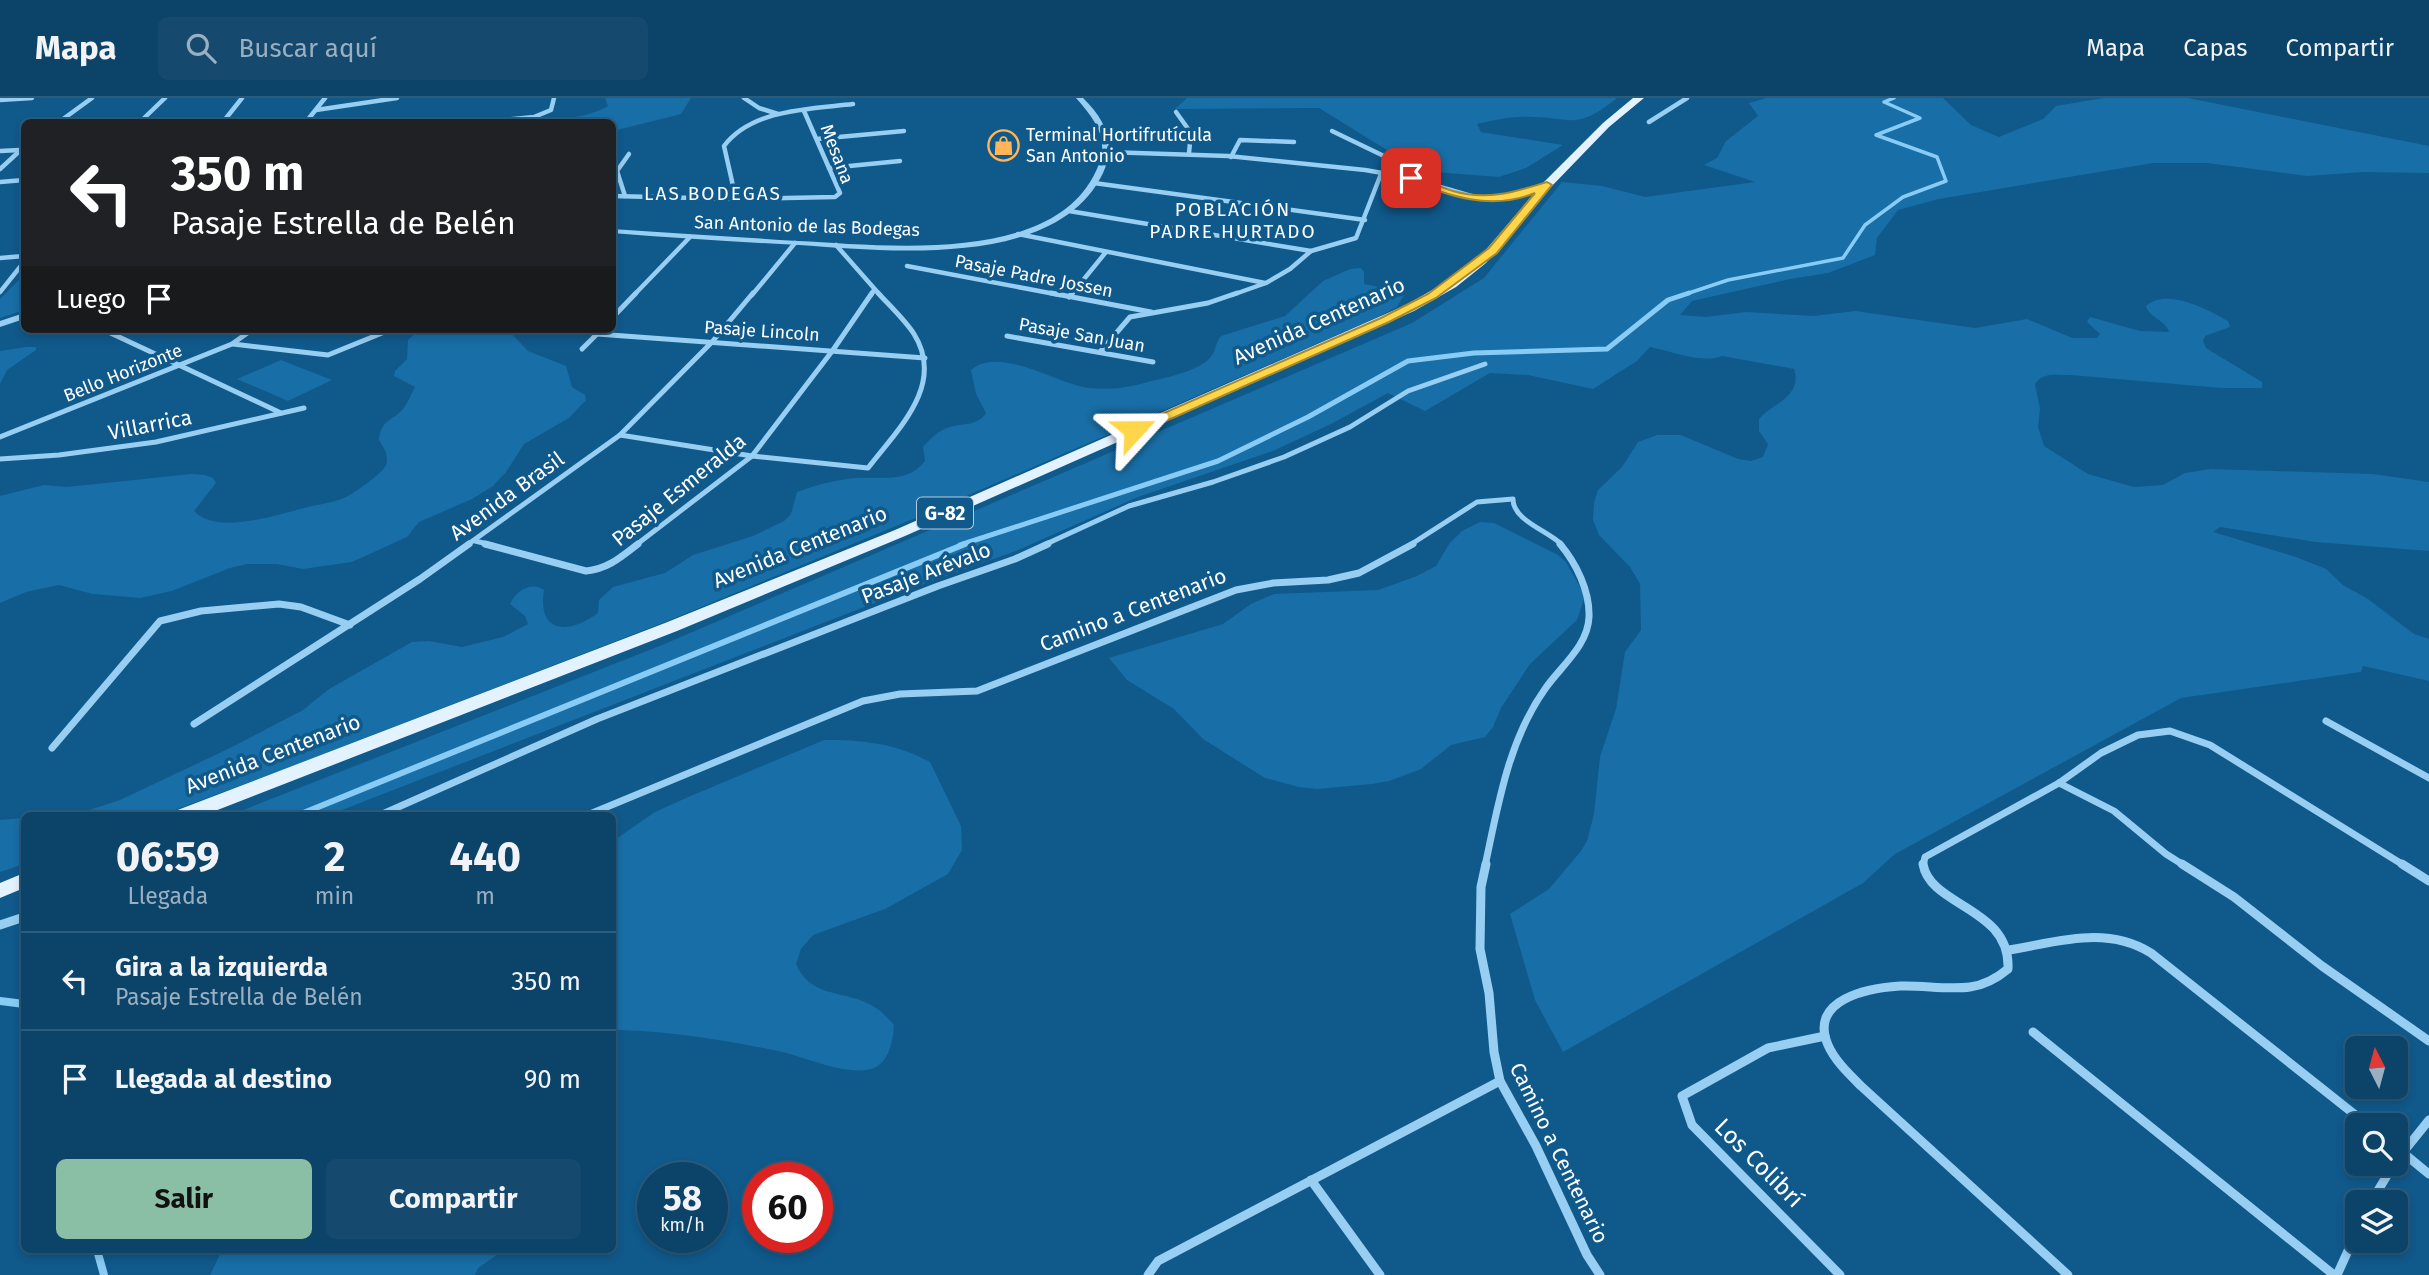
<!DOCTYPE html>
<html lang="es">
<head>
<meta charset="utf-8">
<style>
  body { margin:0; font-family:"Fira Sans",sans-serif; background:#154a6e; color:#f1f3f6; height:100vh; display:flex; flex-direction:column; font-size:26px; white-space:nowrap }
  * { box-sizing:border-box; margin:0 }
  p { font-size:23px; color:#9ab0c0 }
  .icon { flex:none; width:38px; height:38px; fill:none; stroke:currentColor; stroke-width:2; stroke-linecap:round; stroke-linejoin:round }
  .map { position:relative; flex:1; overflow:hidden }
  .sheet { position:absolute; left:21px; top:714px; width:595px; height:441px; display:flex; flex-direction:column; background:#0c4368; border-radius:10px; box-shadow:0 4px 10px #0003,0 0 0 2px #2c5c7c }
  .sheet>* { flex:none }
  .banner { position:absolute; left:21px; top:21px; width:595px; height:214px; border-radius:10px; box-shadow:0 4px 10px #0003,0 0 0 2px #2c5c7c; background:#202124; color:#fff; overflow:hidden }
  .needle { width:46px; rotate:354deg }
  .tools { position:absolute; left:2345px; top:938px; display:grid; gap:14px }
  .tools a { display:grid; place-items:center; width:63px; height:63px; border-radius:10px; background:#0c4368; box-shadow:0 4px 10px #0003,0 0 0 2px #2c5c7c; font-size:35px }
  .speed { position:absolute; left:637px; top:1064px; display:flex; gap:14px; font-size:35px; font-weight:700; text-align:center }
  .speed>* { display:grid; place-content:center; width:91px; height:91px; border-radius:50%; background:#0c4368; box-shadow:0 4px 10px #0003,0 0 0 2px #2c5c7c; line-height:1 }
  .speed small { font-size:18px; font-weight:400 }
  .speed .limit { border:10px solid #d22; background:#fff; color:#111 }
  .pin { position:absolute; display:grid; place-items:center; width:60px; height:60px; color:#fff; margin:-30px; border-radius:14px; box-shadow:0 4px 10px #0006 }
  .me { position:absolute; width:77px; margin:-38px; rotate:66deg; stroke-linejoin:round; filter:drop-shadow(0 0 5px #0008) }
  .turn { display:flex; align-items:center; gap:24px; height:147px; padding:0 35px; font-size:32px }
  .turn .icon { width:91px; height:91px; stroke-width:2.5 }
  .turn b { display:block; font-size:49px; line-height:60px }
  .then { display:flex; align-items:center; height:66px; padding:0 35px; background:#0003; gap:14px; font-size:26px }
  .eta { display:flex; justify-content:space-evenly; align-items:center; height:119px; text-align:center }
  .eta b { font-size:42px; font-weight:700; line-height:49px }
  .cta { display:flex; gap:14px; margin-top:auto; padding:14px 35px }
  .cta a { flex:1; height:80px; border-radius:10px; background:#8abfa5; color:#111; font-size:28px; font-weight:700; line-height:80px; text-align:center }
  .cta a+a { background:#154a6e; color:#f1f3f6 }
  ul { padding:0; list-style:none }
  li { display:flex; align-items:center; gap:21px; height:98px; padding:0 35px; border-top:2px solid #2c5c7c }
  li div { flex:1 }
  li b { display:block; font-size:26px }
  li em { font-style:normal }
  header { display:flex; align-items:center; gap:42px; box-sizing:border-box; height:98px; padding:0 35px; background:#0c4368; border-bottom:2px solid #2c5c7c }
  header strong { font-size:33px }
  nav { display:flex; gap:38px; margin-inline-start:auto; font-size:24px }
  .search { width:490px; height:63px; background:#154a6e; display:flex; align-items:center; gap:18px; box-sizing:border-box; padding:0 24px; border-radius:10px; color:#9ab0c0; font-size:26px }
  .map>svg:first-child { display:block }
  .green { fill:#186ea6 }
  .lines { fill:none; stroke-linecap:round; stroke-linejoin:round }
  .stream-far3 { stroke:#88ccf6; stroke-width:3.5 }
  .stream-far2 { stroke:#88ccf6; stroke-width:5 }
  .stream-far1 { stroke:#88ccf6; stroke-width:6 }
  .stream { stroke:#88ccf6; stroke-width:8 }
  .minor-far3 { stroke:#97cef2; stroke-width:4.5 }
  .minor-far2 { stroke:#97cef2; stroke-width:5 }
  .minor-far1 { stroke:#97cef2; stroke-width:7 }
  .minor { stroke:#97cef2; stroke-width:9 }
  .tertiary { fill:#97cef2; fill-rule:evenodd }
  .primary { fill:#e2f2ff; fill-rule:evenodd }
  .route { fill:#ffd54a; stroke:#a68a30; stroke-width:2 }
  .labels { text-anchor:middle; stroke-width:7; stroke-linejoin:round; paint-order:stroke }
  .far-poi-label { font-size:18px; fill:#fff; stroke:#10598b; text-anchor:start }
  .far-street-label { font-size:18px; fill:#fff; stroke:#10598b }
  .far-neighbourhood-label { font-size:19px; letter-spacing:2px; fill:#fff; stroke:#10598b }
  .shield { fill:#10598b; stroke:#b7cddc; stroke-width:2 }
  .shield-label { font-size:19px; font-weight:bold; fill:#fff }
  .street-label { font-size:21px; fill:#fff; stroke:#10598b }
  .near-street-label { font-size:24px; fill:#fff; stroke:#10598b }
</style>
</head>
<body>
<header>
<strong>Mapa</strong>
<div class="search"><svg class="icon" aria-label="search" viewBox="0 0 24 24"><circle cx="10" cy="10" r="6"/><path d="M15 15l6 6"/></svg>Buscar aquí</div>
<nav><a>Mapa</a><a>Capas</a><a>Compartir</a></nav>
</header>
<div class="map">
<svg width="2429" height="1177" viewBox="0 0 2429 1177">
  <rect width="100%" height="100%" fill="#10598b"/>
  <g class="green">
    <path d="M605,0h86l-10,16 -68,17 -1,-9h-105c33,-4 71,1 101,-16z"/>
    <path d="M1187,0h430c-44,36 -48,17 -97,19 -14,0 -29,4 -43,7l4,8 82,13 -37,23 -27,9 -78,-6 -102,-63 -144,1z"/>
    <path d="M1766,0h177l28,27 28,12 44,-18 13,-13 48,-8h84l241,48v27l-65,-1 -57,4 -100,-13h-54l-214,36 -41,11 -21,28 -2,17 -47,18 -38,6 -98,22 -12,14 26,2 40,-5 68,4 41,-5 120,17 52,-9 45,19h25l3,-4 -13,-12 3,-5 50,14 29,1c-3,-12 -20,-14 -23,-26 20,-19 63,4 82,15l2,6 -25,9 -2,5 3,7 56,34v6h-41l-150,-13c-13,0 -29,-3 -36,9l5,25 -2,18 6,19 44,28 46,13 29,-2 22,-12 26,-4 162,5 56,8v69l-113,-9 -96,-15 -7,5 83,25 30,12 17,16 25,14 46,35 15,5v42l-66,-15 -2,6 -180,26 -286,156 -32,29 -300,169 -28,-52 -25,-86 39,-25 32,-38 6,-10 7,-27 6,-57 16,-48 9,-57 16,-22 -1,-46 -10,-17 -31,-32 -6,-15 1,-17 4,-13 24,-23 16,-25 19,-7h24l57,24 13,2 12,-4 5,-13 -9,-13v-12c13,-16 44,-22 35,-50l-72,-13c-20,8 -51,-5 -72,-9l-13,14 -44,28 -65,-14 -38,-2 -65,38 -37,-18 -57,31 -58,27 -135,46 -122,54 -87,31 -600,233 -101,1 434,-171 750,-322 72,-45 78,-96 40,4 43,11 110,-15 -51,-17 13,-7 9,-17 32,-25 -9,-13z"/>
    <path d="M1361,170l3,4v12l36,7 4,4 -7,12 -23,12 -449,195 -260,108 -383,148 -121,45 -116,1 38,-4 37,-12 110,-52 73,-38 26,-21 83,-47 17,-1 33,6 41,-10 25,-13 -3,-8 -15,-12c6,-13 21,-23 34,-14 -7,45 26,44 54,23l1,-13 14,-13 52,-14 28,-18 60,-19 31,-15 7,-7 6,-22 6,-2c16,-6 37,-11 54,-12 25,-2 50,6 68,-17l-2,-14c8,-9 16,-17 27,-20 14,-4 28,-1 36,-14l-10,-19 -5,-24c28,-25 86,14 118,18 30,3 47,-3 75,-10 13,-3 35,-9 45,-19 7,-7 6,-16 12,-23l64,-20 38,-35 27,-12z"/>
    <polygon points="24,177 24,212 0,220 0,201"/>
    <path d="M420,231h87l21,22 38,15 6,21 13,8 1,5 -17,18 -45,26 -18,28 -13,14 -21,13 -53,23 -12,15 -55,25 -49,7 -26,-5h-30l-17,4 -58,23 -32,7 -47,-4 -34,-9 -33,7 -26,11v-107l44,-11 23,2 124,-13 14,1 8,3 3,5 -22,28c23,25 85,3 114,-4 11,-3 25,-4 36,-9 9,-4 39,-25 42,-33 3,-10 -2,-17 -7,-25 1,-20 15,-20 24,-31 5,-6 8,-15 12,-22l-21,-11 1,-5 12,-12 1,-19z"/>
    <polygon points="26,249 36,249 36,252 7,272 0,286 0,253"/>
    <polygon points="281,262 332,282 288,303 237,281"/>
    <polygon points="1480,424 1494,425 1558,457 1566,464 1585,498 1577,522 1530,566 1501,610 1493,629 1485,639 1451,647 1421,671 1389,683 1372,686 1317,691 1299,689 1265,680 1203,641 1174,611 1127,582 1109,560 1223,526 1251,506 1274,496 1378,492 1417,478 1436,468 1449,446 1462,433"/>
    <path d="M824,642c36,-1 75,4 106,22l31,64 1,24 -14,24 -63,35 -72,26 -12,14 -5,15c14,33 45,26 73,40 11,5 18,13 25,21 -1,18 -6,43 -28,45 -27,3 -58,-12 -84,-18 -49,-11 -120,-22 -169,-22v-189l42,-29 31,-14z"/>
    <polygon points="24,720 24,766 0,774 0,722"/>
    <polygon points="222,1152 504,1152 478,1170 475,1177 210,1177"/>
  </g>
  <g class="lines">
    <polyline class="stream-far3" points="1683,197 1728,182 1843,160 1865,127 1903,99 1946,83 1937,59 1876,37 1920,20 1884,4 1894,0"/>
    <polyline class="stream-far2" points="960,447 1218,363 1308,319 1408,263 1474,255 1607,251 1668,202 1689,195"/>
    <polyline class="stream-far1" points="296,718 965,446"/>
    <g class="stream">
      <polyline points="0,903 24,906"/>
      <polyline points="97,1152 104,1177"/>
    </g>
    <g class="minor-far3">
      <polyline points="744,0 759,10 778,16"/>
      <polyline points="0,2 32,0"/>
      <polyline points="316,12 397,0"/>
      <polyline points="1176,14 1191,35 1189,55"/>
      <polyline points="59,24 92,0"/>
      <polyline points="140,24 165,0"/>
      <polyline points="223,24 242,0"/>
      <polyline points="306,24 325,0"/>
      <polyline points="483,24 534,19 551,12 554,0"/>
      <polyline points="1649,24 1687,0"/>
      <polyline points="1332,33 1415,73 1411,80"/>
      <polyline points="817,41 904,33"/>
      <polyline points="0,53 20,52"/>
      <polyline points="1106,54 1228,58 1365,72 1406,79 1478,100 1508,99 1546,87"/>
      <polyline points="1231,59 1240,42 1294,44"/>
      <polyline points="829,70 900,63"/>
      <polyline points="0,71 24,49"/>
      <polyline points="0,84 24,82"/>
      <polyline points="1094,85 1365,122"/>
      <polyline points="612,98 736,101 835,99 840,95 804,13"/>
      <polyline points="625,98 617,73 629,56"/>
      <path d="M736,101l-12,-53c28,-37 86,-37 129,-42"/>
      <polyline points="1069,113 1311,153"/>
      <polyline points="1018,136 1265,185"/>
      <polyline points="836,147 880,197"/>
      <polyline points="0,160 24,158"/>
      <polyline points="907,168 1060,197"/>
      <polyline points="0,194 24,164"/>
      <polyline points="634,197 690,139"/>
      <polyline points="752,197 795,145"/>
      <polyline points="871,197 874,192"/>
      <polyline points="1071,197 1106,154"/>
      <polyline points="1232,197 1266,185 1290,171 1311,153 1356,140 1381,76"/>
    </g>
    <g class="minor-far2">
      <polyline points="1051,195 1151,214"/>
      <polyline points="1069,199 1072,195"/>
      <polyline points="612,220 636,195"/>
      <polyline points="102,231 281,315"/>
      <polyline points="584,231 597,236 925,260"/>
      <polyline points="1007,238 1153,264"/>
      <polyline points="233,246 328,257 392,231"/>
      <polyline points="582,251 602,231"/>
      <polyline points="1100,254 1130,219 1208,205 1237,195"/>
      <path d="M620,337l132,21 116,12c29,-38 78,-83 46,-134 -9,-14 -24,-28 -36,-41"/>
      <polyline points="0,339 232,246 253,231"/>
      <polyline points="0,361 59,357 156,344 304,310"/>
      <polyline points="475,443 492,447"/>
      <polyline points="467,447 620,337 712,244 753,195"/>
      <polyline points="636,447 752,358 833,252 872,195"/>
      <polyline points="1044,447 1129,408 1213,384 1284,359 1350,329 1408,293 1485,266"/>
      <path d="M1410,447l67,-43 36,-3c0,22 36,32 49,46"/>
    </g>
    <g class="minor-far1">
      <path d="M485,446l101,27c22,-2 35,-14 52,-27"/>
      <polyline points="2326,623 2429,680"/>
      <polyline points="194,626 420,481 469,446"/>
      <polyline points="52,650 160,523 201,513 279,506 301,509 350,527"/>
      <polyline points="2059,685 2114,713 2166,756 2185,768"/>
      <polyline points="378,718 597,621 938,488 1015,461 1048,446"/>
      <polyline points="585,718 863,603 900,596 977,593 1236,492 1273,485 1328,482 1359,475 1413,446"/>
      <path d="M1485,768c13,-60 23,-125 60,-177 15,-22 43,-43 44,-72 1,-26 -13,-54 -29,-73"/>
      <polyline points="1923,768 1925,759 2059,685 2101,655 2138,637 2170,633 2210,647 2405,768"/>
    </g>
    <g class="minor">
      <polyline points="1486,766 1481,789 1480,851 1489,895 1494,954 1500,983 1536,1048 1587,1157 1600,1177"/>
      <path d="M1923,766c7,43 88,43 85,105 -12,10 -23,16 -38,18 -23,3 -47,-2 -70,-1 -31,2 -92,13 -72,59 7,16 21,29 33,41l207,189"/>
      <polyline points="2182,766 2234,799 2322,868 2429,943"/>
      <polyline points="2402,766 2429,783"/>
      <polyline points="0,827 24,819"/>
      <path d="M2009,852c49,-8 97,-25 142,3l217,172"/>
      <polyline points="2033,934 2334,1177"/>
      <polyline points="1825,938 1768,950 1682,998 1692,1027 1840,1177"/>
      <polyline points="2396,1049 2429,1076"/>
      <polyline points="2396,1063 2429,1022"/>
      <polyline points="1311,1082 1380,1177"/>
      <polyline points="2371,1104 2394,1066"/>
      <polyline points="1148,1177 1158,1163 1500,983"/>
      <polyline points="2337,1177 2357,1133"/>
    </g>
    <g class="tertiary">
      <path d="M1076,0h7c22,21 34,46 20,75 -46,97 -216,78 -304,72 -62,-3 -124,-7 -187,-12v-4c62,4 124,8 186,12 84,4 247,24 295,-64 19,-34 6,-53 -17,-79z"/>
      <polygon points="24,215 24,221 0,229 0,223"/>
    </g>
    <g class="primary">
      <polygon points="1633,0 1644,0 1609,29 1551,89 1486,165 1456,189 1414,213 905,438 677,533 202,718 173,718 175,713 665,525 895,432 1406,207 1448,183 1478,161 1543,85 1603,25"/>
      <polygon points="24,775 24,790 0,800 0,785"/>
    </g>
  </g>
  <path class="route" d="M1411,77c14,5 28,12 42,16 34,10 62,1 94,-9l5,3 -55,68 -61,45 -47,24 -250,111h-9v-5l251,-110 47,-24 61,-46 46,-55c-44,18 -86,3 -127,-13l-2,-2z"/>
  <defs>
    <symbol id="shop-ring" viewBox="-11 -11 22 22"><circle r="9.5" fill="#10598b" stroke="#ffb558" stroke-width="1.5"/><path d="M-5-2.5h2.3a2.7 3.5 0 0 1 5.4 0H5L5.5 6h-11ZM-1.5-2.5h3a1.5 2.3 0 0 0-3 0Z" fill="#ffb558"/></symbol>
  </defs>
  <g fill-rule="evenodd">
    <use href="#shop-ring" x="986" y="30" width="35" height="35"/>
  </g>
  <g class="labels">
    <g class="far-poi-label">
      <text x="1026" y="43">Terminal Hortifrutícula<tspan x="1026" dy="21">San Antonio</tspan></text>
    </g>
    <g class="far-street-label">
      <text transform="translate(837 56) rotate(69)" y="6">Mesana</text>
      <text transform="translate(807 128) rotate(2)" y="6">San Antonio de las Bodegas</text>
      <text transform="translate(1034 178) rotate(11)" y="6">Pasaje Padre Jossen</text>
      <text transform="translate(762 233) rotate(4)" y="6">Pasaje Lincoln</text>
      <text transform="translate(1082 237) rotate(10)" y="6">Pasaje San Juan</text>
      <text transform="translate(123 275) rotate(-22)" y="6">Bello Horizonte</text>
    </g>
    <g class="far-neighbourhood-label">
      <text x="713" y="102">LAS BODEGAS</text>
      <text x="1233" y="118">POBLACIÓN<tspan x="1233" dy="22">PADRE HURTADO</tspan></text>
    </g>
    <rect class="shield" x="917" y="399.5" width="56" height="31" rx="5"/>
    <g class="shield-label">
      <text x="945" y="422">G-82</text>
    </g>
    <g class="street-label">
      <text transform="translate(1319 223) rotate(-24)" y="7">Avenida Centenario</text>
      <text transform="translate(150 327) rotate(-11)" y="7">Villarrica</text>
      <text transform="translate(679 392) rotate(-39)" y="7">Pasaje Esmeralda</text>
      <text transform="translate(507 398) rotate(-36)" y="7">Avenida Brasil</text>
      <text transform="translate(800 449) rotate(-22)" y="7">Avenida Centenario</text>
      <text transform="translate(926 475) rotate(-21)" y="7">Pasaje Arévalo</text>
      <text transform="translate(1133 512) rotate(-21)" y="7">Camino a Centenario</text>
      <text transform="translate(273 656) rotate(-21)" y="7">Avenida Centenario</text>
      <text transform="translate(1559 1055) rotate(64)" y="7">Camino a Centenario</text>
    </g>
    <g class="near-street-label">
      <text transform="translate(1759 1065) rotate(45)" y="8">Los Colibrí</text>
    </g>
  </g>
</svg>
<div class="tools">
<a><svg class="needle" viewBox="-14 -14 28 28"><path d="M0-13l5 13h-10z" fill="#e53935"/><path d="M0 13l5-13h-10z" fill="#9ab0c0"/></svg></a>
<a><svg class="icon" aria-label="search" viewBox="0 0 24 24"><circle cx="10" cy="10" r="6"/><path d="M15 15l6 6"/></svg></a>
<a><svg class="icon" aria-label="layers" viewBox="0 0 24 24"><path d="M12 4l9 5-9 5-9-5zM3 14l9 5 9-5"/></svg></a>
</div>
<div class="speed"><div>58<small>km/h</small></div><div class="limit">60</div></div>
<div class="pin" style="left:1411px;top:80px;background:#d93025"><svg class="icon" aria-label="arrive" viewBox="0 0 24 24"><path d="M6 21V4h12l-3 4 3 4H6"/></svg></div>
<svg class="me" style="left:1134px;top:332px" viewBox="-20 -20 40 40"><path d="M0-17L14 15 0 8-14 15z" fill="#ffd54a" stroke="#fff" stroke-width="4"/></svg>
<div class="banner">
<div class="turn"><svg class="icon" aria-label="left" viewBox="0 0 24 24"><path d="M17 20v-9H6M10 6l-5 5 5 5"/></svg><div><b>350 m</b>Pasaje Estrella de Belén</div></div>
<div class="then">Luego<svg class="icon" aria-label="arrive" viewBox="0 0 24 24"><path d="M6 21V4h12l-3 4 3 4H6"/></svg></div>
</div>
<section class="sheet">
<div class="eta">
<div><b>06:59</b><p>Llegada</p></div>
<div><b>2</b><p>min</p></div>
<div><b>440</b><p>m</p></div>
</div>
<ul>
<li><svg class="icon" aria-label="left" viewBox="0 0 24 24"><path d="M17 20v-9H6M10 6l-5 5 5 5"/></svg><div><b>Gira a la izquierda</b><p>Pasaje Estrella de Belén</p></div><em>350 m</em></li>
<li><svg class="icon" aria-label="arrive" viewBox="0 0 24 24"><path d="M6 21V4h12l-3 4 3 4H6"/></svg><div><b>Llegada al destino</b></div><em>90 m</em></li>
</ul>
<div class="cta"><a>Salir</a><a>Compartir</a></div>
</section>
</div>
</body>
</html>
